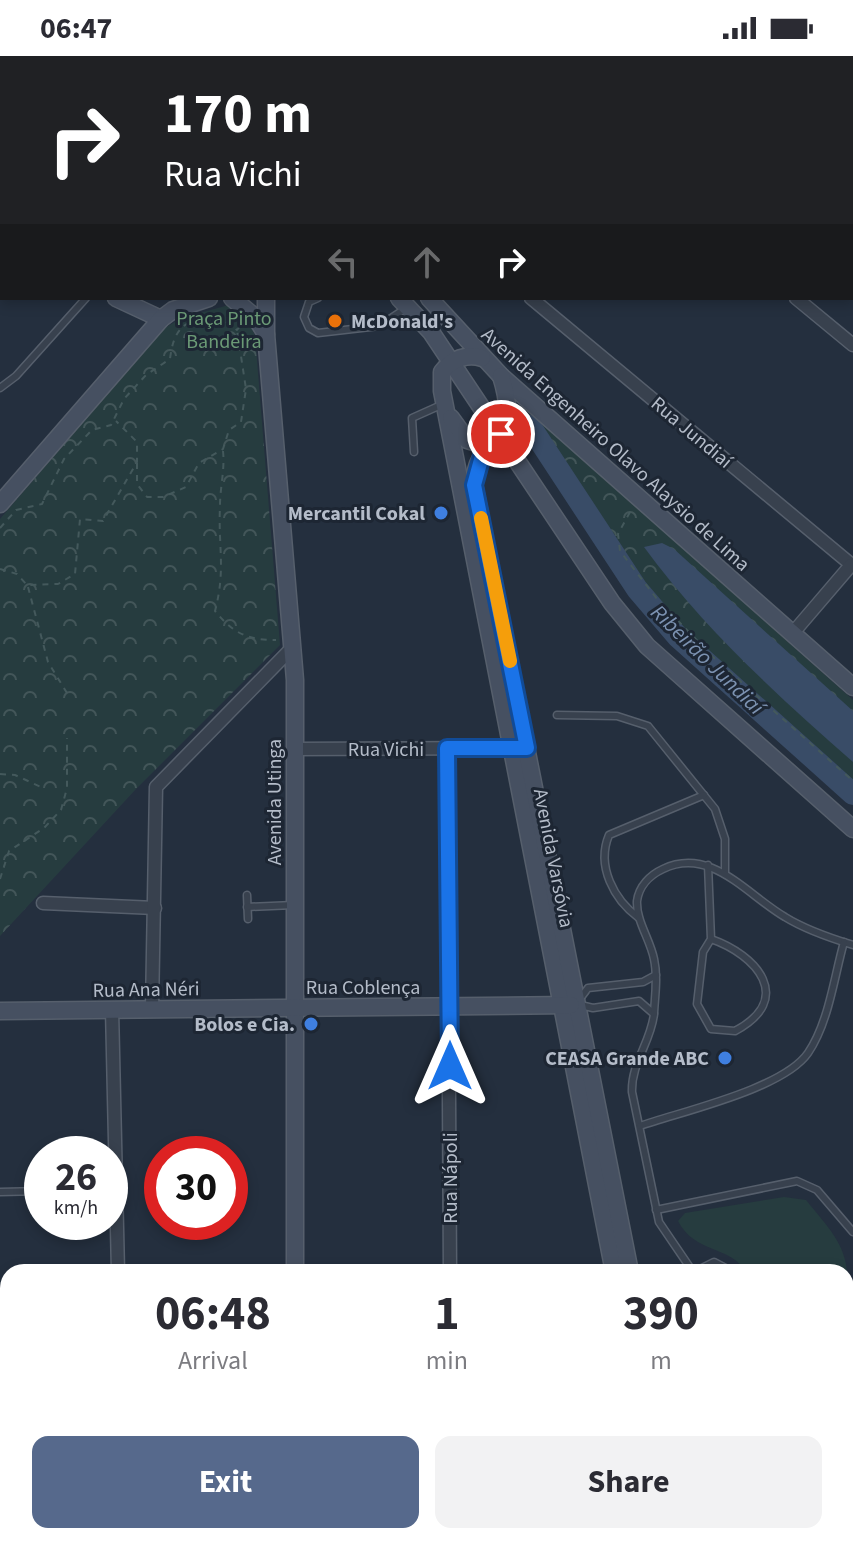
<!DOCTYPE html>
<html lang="en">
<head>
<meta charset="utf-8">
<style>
  body { margin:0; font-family:"Source Sans 3",sans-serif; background:#f2f2f3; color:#2b2b33; height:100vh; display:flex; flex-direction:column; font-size:30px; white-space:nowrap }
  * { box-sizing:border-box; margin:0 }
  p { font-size:26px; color:#7c7c81 }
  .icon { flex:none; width:44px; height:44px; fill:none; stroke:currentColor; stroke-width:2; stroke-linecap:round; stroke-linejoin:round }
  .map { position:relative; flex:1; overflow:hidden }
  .drawer { position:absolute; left:0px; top:1208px; width:854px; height:280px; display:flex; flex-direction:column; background:#fff; border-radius:24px 24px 0 0; box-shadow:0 4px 12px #0003 }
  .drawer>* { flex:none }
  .banner { position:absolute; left:0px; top:0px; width:854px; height:244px; box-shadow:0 4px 12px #0003; background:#202124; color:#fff; overflow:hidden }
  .speed { position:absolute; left:24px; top:1080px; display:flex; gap:16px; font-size:40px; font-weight:700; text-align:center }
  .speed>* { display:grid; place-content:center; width:104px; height:104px; border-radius:50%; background:#fff; box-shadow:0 4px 12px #0003; line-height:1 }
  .speed small { font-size:20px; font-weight:400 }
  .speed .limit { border:12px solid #d22; background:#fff; color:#111 }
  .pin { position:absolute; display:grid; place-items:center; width:68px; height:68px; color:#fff; margin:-34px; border:4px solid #fff; border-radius:50%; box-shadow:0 2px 8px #0007 }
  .me { position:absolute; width:88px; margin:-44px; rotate:0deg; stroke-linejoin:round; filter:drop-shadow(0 0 6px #0008) }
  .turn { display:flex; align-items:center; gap:28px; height:168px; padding:0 32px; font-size:36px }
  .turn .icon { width:104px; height:104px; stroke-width:2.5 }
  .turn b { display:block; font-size:56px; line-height:68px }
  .lanes { display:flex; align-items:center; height:76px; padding:0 32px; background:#0003; justify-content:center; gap:40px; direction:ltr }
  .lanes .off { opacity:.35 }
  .eta { display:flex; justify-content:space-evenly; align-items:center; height:136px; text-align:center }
  .eta b { font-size:48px; font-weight:700; line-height:56px }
  .cta { display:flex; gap:16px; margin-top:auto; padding:16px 32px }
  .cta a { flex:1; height:92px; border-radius:16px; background:#56698c; color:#fff; font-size:32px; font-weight:700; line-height:92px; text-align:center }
  .cta a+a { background:#f2f2f3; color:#2b2b33 }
  .status { display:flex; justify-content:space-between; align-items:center; height:56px; padding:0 40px; background:#fff; direction:ltr }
  .status svg { height:22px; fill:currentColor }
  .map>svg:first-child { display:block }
  .grass { fill:#263c3f }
  .park { fill:url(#park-crowns) }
  .water { fill:#394c67 }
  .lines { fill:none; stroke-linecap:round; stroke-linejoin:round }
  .stream { stroke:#394c67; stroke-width:4 }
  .river { stroke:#394c67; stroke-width:22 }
  .lane-casing { stroke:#565f6c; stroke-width:9 }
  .street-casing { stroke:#565f6c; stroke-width:15 }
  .secondary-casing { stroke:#565f6c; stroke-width:19 }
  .path { stroke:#44595c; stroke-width:2; stroke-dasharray:6 6; stroke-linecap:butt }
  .lane { stroke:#38414e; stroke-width:6 }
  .street { stroke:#38414e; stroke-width:12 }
  .secondary { stroke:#465061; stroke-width:16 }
  .route-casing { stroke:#114b97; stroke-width:20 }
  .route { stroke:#1a73e8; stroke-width:14 }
  .slow { stroke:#f59e0b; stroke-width:14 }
  .food-dot { fill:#e8710a; stroke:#1d2633; stroke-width:3 }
  .shop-dot { fill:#3f7fe0; stroke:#1d2633; stroke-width:3 }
  .labels { text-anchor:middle; stroke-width:6; stroke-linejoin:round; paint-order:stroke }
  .park-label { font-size:20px; fill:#6b9a76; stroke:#1d2633 }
  .poi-label { font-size:20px; font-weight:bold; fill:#b4bcc9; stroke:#1d2633; text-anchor:end }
  .street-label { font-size:20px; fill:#b4bcc9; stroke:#1d2633 }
  .water-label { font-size:22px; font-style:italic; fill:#7c92b1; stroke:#1d2633 }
</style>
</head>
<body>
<div class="status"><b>06:47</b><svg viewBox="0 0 49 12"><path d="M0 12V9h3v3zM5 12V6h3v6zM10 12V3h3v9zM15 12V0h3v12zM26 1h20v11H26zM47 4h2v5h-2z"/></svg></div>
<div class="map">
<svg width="853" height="1488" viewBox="0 0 853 1488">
  <defs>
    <pattern id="park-crowns" width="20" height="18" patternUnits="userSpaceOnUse" patternTransform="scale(2)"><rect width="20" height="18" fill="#263c3f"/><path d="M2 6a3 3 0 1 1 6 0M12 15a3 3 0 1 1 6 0" fill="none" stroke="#435659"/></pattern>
  </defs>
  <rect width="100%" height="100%" fill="#242f3e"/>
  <g class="grass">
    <path d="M784,1141l22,3c30,37 47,51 40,102v-30h-100c-16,-27 -51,-18 -68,-51l7,-8z"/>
    <polygon points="846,1466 853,1469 853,1488 727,1488 725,1480 846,1480"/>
  </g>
  <g class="park">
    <polygon points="229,249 249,266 255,280 280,589 136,733 0,880 0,463 163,273 182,262"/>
    <polygon points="541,366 853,644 853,729 708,600 644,533 538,371"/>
  </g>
  <path class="water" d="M662,487l12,6 179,162v51c-75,-66 -150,-134 -209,-215z"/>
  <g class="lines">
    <polyline class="stream" points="150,0 152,2"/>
    <polyline class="river" points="530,370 637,533 678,581 853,738"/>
    <defs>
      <g id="lane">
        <polyline points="318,242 309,246 304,261 309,272 318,277 379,270 408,251"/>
        <polyline points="0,332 16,320 86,242"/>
        <polyline points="414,396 412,362 441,349"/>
        <polyline points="557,659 617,660 648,670 715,753 725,783 725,818"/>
        <path d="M708,809l3,74 -8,13 -6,52 14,25 24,2c60,-32 22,-76 -24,-92"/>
        <polyline points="247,839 248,863"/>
        <polyline points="247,851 294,849"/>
        <path d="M639,862c-25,-18 -43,-52 -30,-83l95,-40"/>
        <path d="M656,919l-13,7 -55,6 -12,16 17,4 46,-7 15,13c-3,28 -23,49 -22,78l27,130 34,50"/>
        <path d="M654,957c1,-18 4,-36 0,-54 -4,-20 -18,-38 -17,-58 2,-15 13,-26 26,-32 48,-23 84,26 122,48 21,13 45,21 68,28"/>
        <path d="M640,1070c43,-15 143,-37 168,-73 21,-31 26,-76 36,-111"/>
        <polyline points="0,1136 42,1135"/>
        <polyline points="656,1154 797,1125 817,1134 853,1176"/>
        <polyline points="694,1216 714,1206 733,1216"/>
        <polyline points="846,1290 853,1273"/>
        <polyline points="846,1423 853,1424"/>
        <polyline points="716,1480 717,1488"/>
      </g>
      <g id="street">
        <polyline points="668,2 670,0"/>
        <polyline points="762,2 764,0"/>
        <polyline points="0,23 2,23"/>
        <polyline points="531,242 853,510"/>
        <polyline points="796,242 853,289"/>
        <polyline points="792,578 851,509"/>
        <polyline points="447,692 450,1216"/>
        <polyline points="294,693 518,692"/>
        <polyline points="43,847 155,852"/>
        <polyline points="152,952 156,731 293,591"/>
        <polyline points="112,953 118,1216"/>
        <polyline points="0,1244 8,1244"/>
        <polyline points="121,1480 121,1488"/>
        <polyline points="454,1480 454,1488"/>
      </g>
      <g id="secondary">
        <polyline points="91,0 92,2"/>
        <polyline points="118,0 120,2"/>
        <polyline points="179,0 181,2"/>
        <polyline points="418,0 420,2"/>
        <polyline points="440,2 443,0"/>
        <polyline points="852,85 853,85"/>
        <polyline points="0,190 2,191"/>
        <polyline points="116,242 161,263"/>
        <polyline points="232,242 256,262 266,278"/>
        <polyline points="266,242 266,278 295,624 295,1216"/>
        <polyline points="399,242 431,276 612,547 647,590 853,773"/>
        <polyline points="429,242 501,320 853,631"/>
        <path d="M482,302c-15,-5 -30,1 -40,14v19l172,881"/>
        <path d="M501,320c23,73 -25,55 -27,109l156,787"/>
        <polyline points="451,362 467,384 489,391"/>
        <polyline points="0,448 161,263 173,254 209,242"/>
        <polyline points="0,955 571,949"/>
        <polyline points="299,1480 299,1488"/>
        <polyline points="666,1480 668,1488"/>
        <polyline points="681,1480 682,1488"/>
      </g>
    </defs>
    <use href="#lane" class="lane-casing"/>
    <use href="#street" class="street-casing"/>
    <use href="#secondary" class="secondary-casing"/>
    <g class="path">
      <path d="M223,395c2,19 -3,36 -3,55 -2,41 6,63 -5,105 18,22 32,29 61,29"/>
      <polyline points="137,407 137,428 147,441 163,441 186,431 199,407 223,393 229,374 241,366 246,333 237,274"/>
      <polyline points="630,456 618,478 620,495 657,543 713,601 853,725"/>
      <path d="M0,472l16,-18 26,-6 22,-45 28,-29 19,-5 13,-26 22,-24 24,-16c4,-33 15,-37 45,-46l22,17 4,-5"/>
      <polyline points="0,513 17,518 27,529 58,528 75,518 80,463 103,465 137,406 137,386 116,365"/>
      <polyline points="28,531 48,606 67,637"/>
      <polyline points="0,718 15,719 41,731"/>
      <polyline points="0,823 9,795 44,772 61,754 67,732 67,682"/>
    </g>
    <use href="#lane" class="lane"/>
    <use href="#street" class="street"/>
    <use href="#secondary" class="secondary"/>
  </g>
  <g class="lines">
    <defs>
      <polyline id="route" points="450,1010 447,692 527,692 474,429 482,400 501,378"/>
    </defs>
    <use href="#route" class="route-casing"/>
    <use href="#route" class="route"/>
    <polyline class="slow" points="481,462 510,605"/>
  </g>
  <circle class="food-dot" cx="335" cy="265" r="8"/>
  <g class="shop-dot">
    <circle cx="441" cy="457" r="8"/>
    <circle cx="311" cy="968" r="8"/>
    <circle cx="725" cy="1002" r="8"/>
  </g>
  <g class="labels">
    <g class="park-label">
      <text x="224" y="269">Praça Pinto<tspan x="224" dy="23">Bandeira</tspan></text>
    </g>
    <g class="poi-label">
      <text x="351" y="272" text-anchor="start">McDonald's</text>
      <text x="425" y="464">Mercantil Cokal</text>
      <text x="295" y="975">Bolos e Cia.</text>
      <text x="709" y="1009">CEASA Grande ABC</text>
    </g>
    <g class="street-label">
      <text transform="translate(692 376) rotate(40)" y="7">Rua Jundiaí</text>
      <text transform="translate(616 393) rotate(42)" y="7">Avenida Engenheiro Olavo Alaysio de Lima</text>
      <text x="386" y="700">Rua Vichi</text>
      <text transform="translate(274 746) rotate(-90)" y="7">Avenida Utinga</text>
      <text transform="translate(554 802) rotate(79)" y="7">Avenida Varsóvia</text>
      <text x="363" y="938">Rua Coblença</text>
      <text transform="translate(146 933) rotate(-1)" y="7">Rua Ana Néri</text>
      <text transform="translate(450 1122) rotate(-90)" y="7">Rua Nápoli</text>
    </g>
    <g class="water-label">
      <text transform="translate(708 603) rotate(44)" y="8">Ribeirão Jundiaí</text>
    </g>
  </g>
</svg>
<div class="speed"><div>26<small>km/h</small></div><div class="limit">30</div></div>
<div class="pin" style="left:501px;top:378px;background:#d93025"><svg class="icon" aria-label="arrive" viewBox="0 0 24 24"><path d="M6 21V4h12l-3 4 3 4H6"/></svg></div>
<svg class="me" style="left:450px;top:1010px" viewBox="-20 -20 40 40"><path d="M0-17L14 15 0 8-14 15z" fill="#1a73e8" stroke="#fff" stroke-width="4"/></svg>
<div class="banner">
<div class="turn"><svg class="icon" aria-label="right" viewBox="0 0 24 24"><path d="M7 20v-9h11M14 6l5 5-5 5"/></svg><div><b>170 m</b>Rua Vichi</div></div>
<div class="lanes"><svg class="icon off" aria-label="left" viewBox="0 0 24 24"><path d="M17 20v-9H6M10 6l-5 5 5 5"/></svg><svg class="icon off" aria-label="ahead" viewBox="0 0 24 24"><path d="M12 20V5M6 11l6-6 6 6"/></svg><svg class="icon" aria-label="right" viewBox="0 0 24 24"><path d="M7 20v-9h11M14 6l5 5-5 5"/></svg></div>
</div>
<section class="drawer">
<div class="eta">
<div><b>06:48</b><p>Arrival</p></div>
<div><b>1</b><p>min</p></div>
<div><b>390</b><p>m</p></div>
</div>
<div class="cta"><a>Exit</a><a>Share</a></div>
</section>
</div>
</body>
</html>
